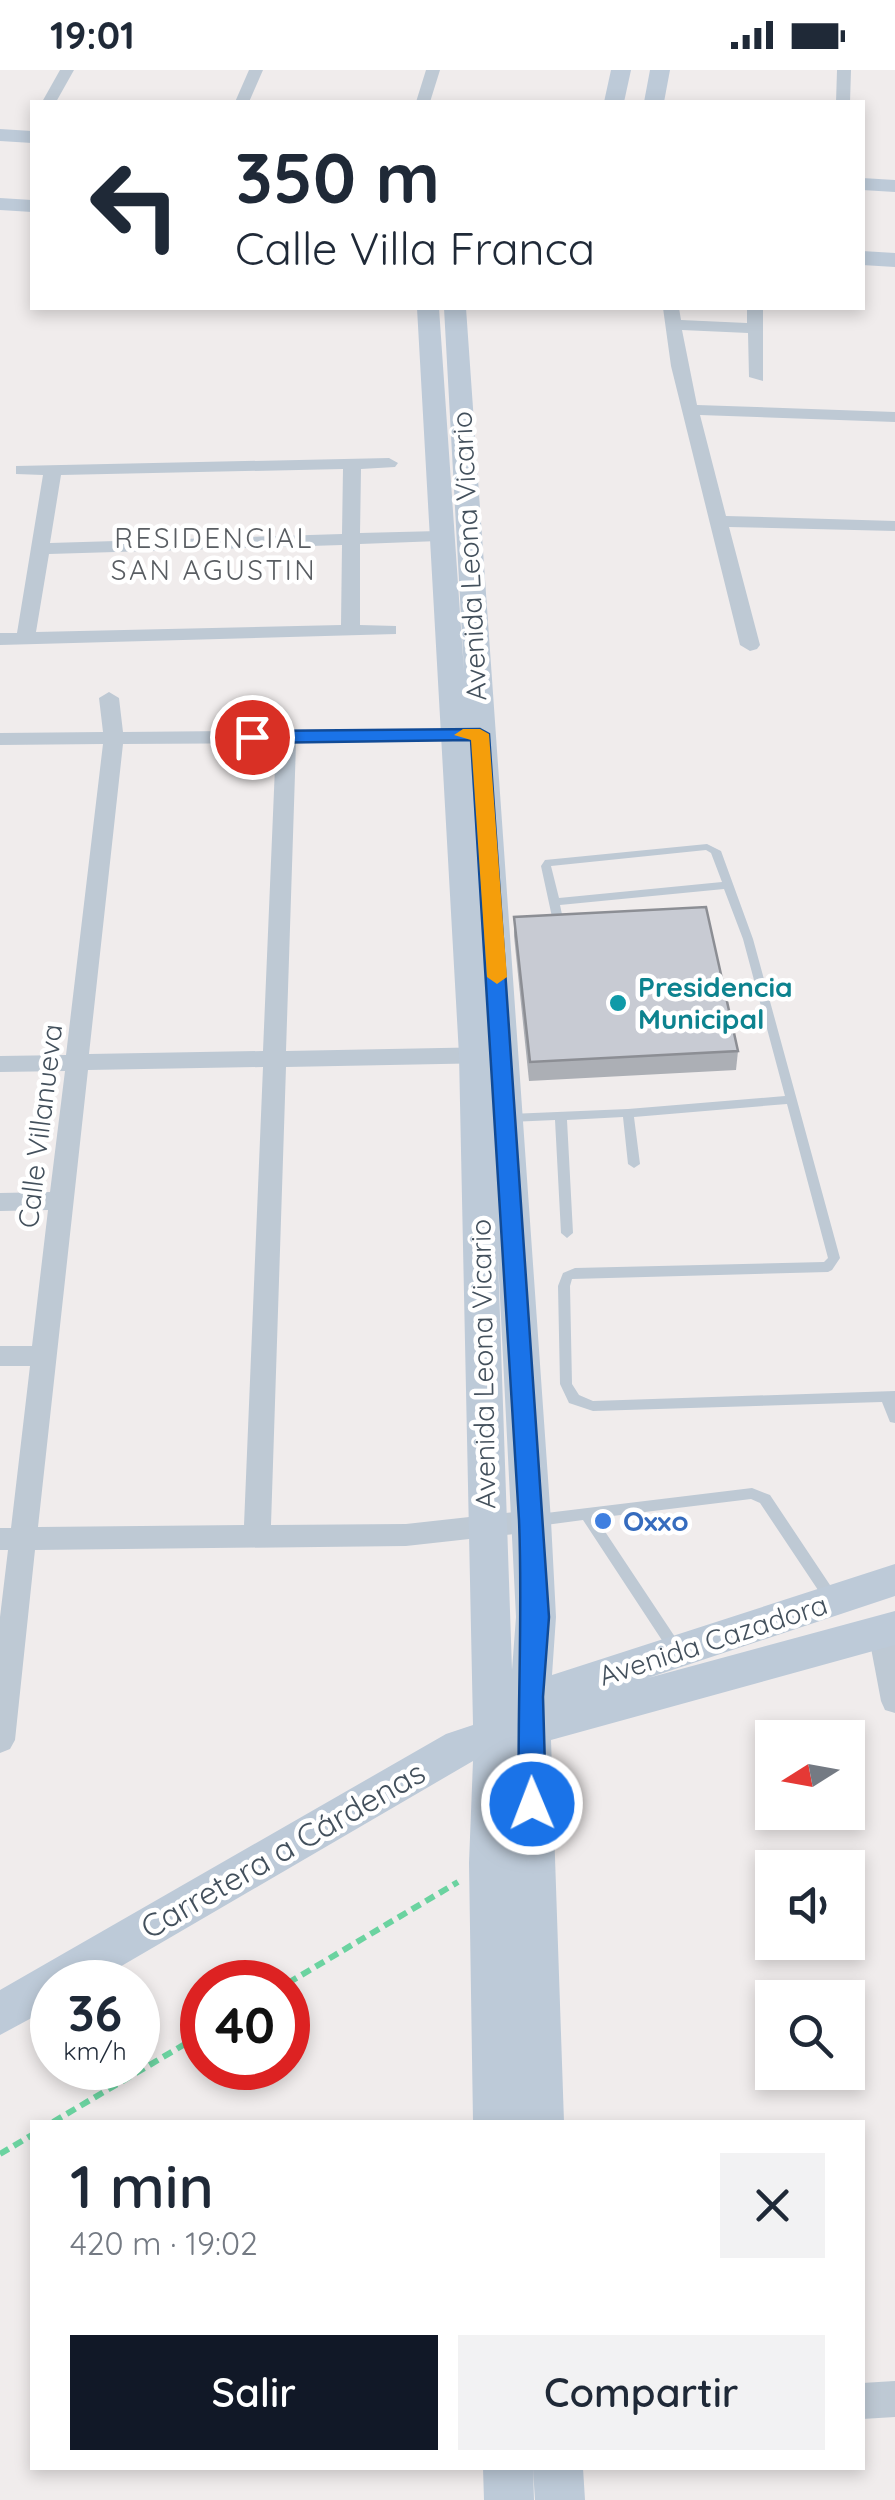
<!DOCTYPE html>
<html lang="es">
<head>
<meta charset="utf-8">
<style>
  body { margin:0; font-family:Quicksand,sans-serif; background:#f2f2f3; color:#1f2937; height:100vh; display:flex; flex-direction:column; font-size:38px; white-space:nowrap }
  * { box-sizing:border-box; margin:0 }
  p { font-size:32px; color:#747a83 }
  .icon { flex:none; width:55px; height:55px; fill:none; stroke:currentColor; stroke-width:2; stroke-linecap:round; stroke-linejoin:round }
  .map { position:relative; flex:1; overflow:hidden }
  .side { position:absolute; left:30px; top:2050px; width:835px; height:350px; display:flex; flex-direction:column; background:#fff; border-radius:0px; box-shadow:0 5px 15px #0003 }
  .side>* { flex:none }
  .banner { position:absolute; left:30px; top:30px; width:835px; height:210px; border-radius:0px; box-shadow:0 5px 15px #0003; background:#fff; color:#1f2937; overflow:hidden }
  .needle { width:65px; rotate:259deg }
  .controls { position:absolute; left:755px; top:1650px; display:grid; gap:20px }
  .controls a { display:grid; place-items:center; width:110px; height:110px; border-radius:0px; background:#fff; box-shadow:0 5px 15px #0003; font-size:50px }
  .speed { position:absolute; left:30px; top:1890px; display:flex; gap:20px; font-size:50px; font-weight:700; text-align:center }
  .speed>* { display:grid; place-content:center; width:130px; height:130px; border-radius:50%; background:#fff; box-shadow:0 5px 15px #0003; line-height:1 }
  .speed small { font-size:25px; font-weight:400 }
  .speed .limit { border:15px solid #d22; background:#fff; color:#111 }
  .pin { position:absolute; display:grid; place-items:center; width:85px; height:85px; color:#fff; margin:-42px; border:5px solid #fff; border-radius:50%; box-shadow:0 2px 10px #0007 }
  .me { position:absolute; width:110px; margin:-55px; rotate:359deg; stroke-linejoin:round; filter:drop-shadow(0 0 8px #0008) }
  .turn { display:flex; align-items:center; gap:35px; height:210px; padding:0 40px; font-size:45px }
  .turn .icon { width:130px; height:130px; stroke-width:2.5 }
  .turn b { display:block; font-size:70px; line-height:85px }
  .round { display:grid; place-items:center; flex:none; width:105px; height:105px; border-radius:0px; background:#f2f2f3 }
  .headline { display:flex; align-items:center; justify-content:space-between; height:170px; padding:0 40px }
  h1 { font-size:60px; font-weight:600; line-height:75px }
  .action { display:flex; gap:20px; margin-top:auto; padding:20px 40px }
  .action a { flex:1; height:115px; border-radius:0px; background:#111827; color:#fff; font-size:40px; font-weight:600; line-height:115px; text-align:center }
  .action a+a { background:#f2f2f3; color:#1f2937 }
  .status { display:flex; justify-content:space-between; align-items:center; height:70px; padding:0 50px; background:#fff; direction:ltr }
  .status svg { height:28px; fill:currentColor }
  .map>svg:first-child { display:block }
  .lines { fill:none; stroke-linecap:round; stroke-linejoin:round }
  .path { stroke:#6bd3a0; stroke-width:6; stroke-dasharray:10 6; stroke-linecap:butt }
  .lane { fill:#bec9d4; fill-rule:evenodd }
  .street { fill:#bec9d4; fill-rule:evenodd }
  .secondary { fill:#bdcad8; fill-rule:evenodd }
  .wall { fill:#acafb5 }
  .building { fill:#c8cbd3; stroke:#8c8e94; stroke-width:2.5 }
  .route { fill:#1a73e8; stroke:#114b97; stroke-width:2.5 }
  .slow { fill:#f59e0b }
  .culture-dot { fill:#0f9aa8; stroke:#fff; stroke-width:4 }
  .shop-dot { fill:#3f7fe0; stroke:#fff; stroke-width:4 }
  .labels { text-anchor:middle; stroke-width:9; stroke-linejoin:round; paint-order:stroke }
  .far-quarter-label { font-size:28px; letter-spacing:2.5px; fill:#595d62; stroke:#fff }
  .street-label { font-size:28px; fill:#43505c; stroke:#fff }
  .culture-label { font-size:28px; font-weight:bold; fill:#0d838f; stroke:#fff; text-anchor:start }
  .shop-label { font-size:28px; font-weight:bold; fill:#366cbe; stroke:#fff; text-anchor:start }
  .near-street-label { font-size:32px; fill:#43505c; stroke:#fff }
</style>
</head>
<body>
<div class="status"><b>19:01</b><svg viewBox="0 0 49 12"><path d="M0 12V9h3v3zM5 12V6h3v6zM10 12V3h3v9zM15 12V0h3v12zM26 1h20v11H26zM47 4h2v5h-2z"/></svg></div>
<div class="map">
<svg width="895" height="2430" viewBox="0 0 895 2430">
  <rect width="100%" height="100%" fill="#f0ecec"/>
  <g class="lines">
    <g class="path">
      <polyline points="288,1913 458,1812"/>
      <polyline points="53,2052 202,1964"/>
      <polyline points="0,2084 32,2065"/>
    </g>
    <g class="lane">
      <path d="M707,774l14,7 32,88 87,319 -8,12 -4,2 -256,7 -2,7 2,98 7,11 14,6 302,-10v32l-5,-1 -8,-20 -289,9 -24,-8 -9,-19 -2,-98 5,-13 12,-5 249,-6 4,-4 -41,-154 -153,13 6,47 -6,4 -6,-4 -5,-47 -56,3 6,113 -6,5 -6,-5 -6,-113 -45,2 -6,-4 6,-4 118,-5 157,-13 -42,-157 -19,-50 -164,16 3,14 -14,8 -5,-4 8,-6 -11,-51 4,-6zM706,780l5,3 11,29 -163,16 -8,-32z"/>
      <polygon points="752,1418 770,1425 836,1524 838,1528 836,1532 831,1534 826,1532 760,1433 751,1429 596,1448 681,1576 683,1580 681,1584 676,1586 671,1584 583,1450 538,1456 533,1454 531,1450 533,1446 538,1444"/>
    </g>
    <g class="street">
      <polygon points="60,0 74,0 56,32 42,32"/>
      <polygon points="249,0 263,0 249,32 235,32"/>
      <polygon points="426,0 440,0 430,32 416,32"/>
      <polygon points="837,0 851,0 850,32 836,32"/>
      <polygon points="663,238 679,238 681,250 747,253 747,238 763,238 763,311 749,307 748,263 682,260 697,335 895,342 895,352 700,345 726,446 895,451 895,461 729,457 760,575 757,579 750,581 740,575 671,296"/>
      <path d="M389,388l9,5 -3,4 -34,2 -1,64 79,-2 9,5 -9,5 -79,3v81l36,1v8l-396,11v-12h17l26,-158 -27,-1v-8zM343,399l-1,65 -292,9 11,-68zM342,475l-1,80 -305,7 13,-78z"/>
      <path d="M109,622l10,6 4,34 352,-3 10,6 -10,6 -179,2 -10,308 207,-4 11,8 -11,8 -207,4 -15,458 135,-1 126,-14 10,3 4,8 -4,8 -10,3 -126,14 -371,4 -20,190 -5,9 -10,4v-136l8,-67h-8v-22h11l19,-162h-30v-20h32l16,-136 -48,1v-18l50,-1 15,-121 -65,1v-16l66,-1 37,-311 -103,1v-12l103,-1 -4,-34zM276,673l-13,308 -174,3 34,-310zM263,997l-19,458 -206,2 50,-457z"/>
      <polygon points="882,1550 892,1554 895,1560 895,1643 885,1640 881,1631 868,1562 872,1554"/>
      <polygon points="895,2311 895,2347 862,2349 862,2313"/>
    </g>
    <g class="secondary">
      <polygon points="611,0 631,0 624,32 604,32"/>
      <polygon points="650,0 670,0 664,32 644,32"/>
      <polygon points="0,59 32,61 32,73 0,71"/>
      <polygon points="862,108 895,110 895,122 862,120"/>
      <polygon points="0,128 32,130 32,142 0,140"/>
      <polygon points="862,181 895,183 895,197 862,195"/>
      <path d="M417,238h22l25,363 -20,-363h22l85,1213 5,96 -4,58 343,-111v32l-247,82 247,-67v34l-344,95 13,382h-91l-4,-259 4,-102 -379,221h-42v25l-52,28v-45l446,-256 27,-9 -14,-670zM498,1188l18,359 -4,53z"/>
      <polygon points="483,2398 583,2398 585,2430 535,2430 533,2399 534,2430 484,2430"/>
    </g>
  </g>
  <polygon class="wall" points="514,847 738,981 736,1000 529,1011 514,866"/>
  <polygon class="building" points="706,837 738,981 530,992 514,847"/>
  <path class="route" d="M480,659l9,5 60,883 -6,80 3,107 -4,8 -10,4 -9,-4 -4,-8c-2,-95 4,-189 0,-284l-48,-780 -219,3 -9,-6 9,-6z"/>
  <polygon class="slow" points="463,659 480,659 489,664 507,907 497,914 487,907 471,670 454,665"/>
  <circle class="culture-dot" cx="618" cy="933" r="10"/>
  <circle class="shop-dot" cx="603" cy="1451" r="10"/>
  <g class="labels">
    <g class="far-quarter-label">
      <text x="214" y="478">RESIDENCIAL<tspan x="214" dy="32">SAN AGUSTIN</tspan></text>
    </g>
    <g class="street-label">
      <text transform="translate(469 486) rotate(-93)" y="10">Avenida Leona Vicario</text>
      <text transform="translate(40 1056) rotate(-83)" y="10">Calle Villanueva</text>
      <text transform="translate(483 1294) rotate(-91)" y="10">Avenida Leona Vicario</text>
      <text transform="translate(713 1570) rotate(-18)" y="10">Avenida Cazadora</text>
    </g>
    <g class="culture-label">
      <text x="638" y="927">Presidencia<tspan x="638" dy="32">Municipal</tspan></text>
    </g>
    <g class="shop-label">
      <text x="623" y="1461">Oxxo</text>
    </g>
    <g class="near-street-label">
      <text transform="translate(283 1780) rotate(-30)" y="11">Carretera a Cárdenas</text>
    </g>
  </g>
</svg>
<div class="controls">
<a><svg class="needle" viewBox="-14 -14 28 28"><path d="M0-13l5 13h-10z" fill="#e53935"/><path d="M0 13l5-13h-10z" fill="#747a83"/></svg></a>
<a><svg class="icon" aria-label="sound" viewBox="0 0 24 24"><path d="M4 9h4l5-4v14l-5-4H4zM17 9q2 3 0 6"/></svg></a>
<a><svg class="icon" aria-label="search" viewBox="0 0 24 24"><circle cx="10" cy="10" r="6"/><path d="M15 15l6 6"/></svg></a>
</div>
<div class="speed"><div>36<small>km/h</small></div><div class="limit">40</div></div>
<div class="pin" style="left:252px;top:667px;background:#d93025"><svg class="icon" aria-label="arrive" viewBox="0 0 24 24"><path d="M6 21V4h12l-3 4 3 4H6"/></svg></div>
<svg class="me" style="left:532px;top:1734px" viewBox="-20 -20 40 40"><circle r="17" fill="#1a73e8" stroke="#fff" stroke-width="3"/><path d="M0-11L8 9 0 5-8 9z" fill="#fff"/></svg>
<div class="banner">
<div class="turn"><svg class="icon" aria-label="left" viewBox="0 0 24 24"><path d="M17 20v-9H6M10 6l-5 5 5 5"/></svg><div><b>350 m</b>Calle Villa Franca</div></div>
</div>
<section class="side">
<div class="headline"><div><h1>1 min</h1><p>420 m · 19:02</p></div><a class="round"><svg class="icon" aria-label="close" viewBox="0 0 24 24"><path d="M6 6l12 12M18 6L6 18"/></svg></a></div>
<div class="action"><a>Salir</a><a>Compartir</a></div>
</section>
</div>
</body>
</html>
